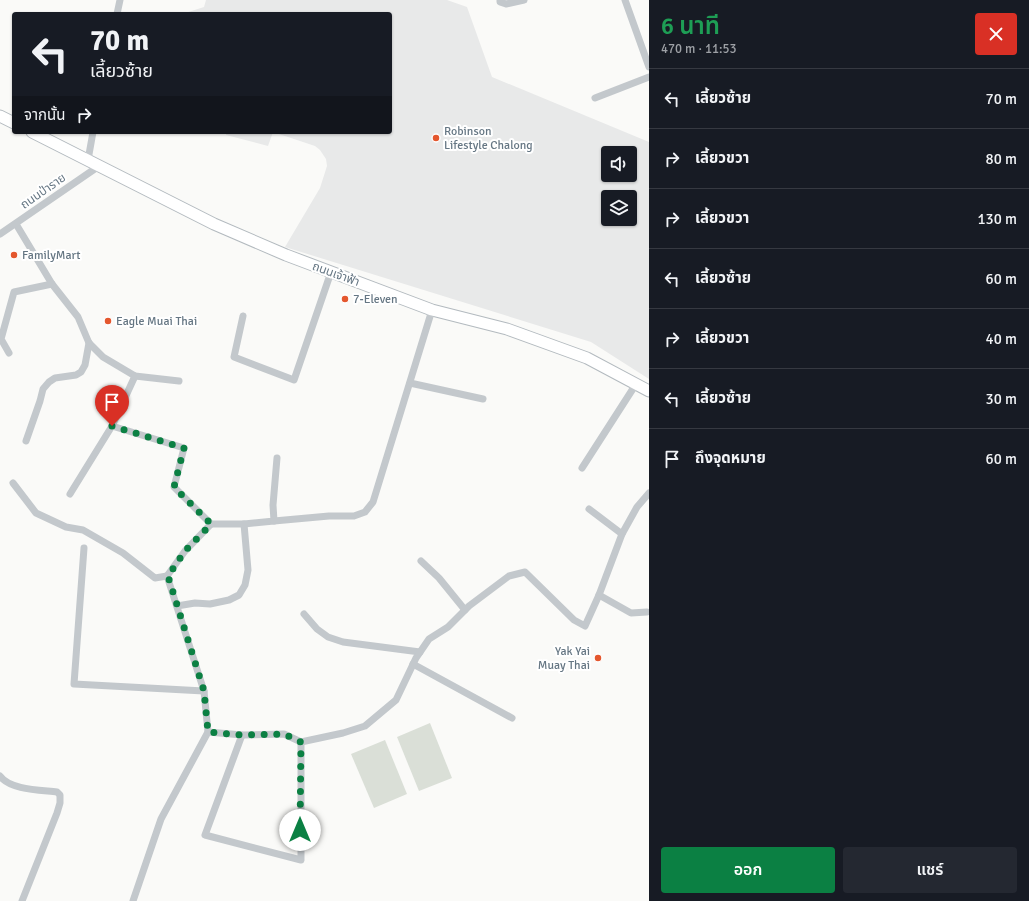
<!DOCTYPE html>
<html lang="th">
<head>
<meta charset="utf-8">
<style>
  body { margin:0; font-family:Signika,"Noto Sans Thai",sans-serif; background:#242831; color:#f1f3f6; height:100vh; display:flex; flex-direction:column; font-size:15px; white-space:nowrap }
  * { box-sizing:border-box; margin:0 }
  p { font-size:13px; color:#9ea1a6 }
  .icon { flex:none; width:22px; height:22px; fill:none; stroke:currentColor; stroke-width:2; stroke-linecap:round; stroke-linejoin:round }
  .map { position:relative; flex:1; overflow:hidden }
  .sheet { display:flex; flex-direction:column; background:#171b24; width:380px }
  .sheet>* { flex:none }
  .top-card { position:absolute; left:12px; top:12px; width:380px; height:122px; border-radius:4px; box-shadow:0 1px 3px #0004; background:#171b24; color:#f1f3f6; overflow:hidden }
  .fabs { position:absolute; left:601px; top:146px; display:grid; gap:8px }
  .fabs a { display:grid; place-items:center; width:36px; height:36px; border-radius:4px; background:#171b24; box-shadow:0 1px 3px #0004; font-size:20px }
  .pin { position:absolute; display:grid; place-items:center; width:34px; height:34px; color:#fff; margin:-41px -17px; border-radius:50% 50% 50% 0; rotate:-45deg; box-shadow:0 0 4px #0007 }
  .pin .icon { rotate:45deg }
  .me { position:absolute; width:44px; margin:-22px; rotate:0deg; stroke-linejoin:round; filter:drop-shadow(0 0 3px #0008) }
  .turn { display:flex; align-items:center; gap:14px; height:84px; padding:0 12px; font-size:18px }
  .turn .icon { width:52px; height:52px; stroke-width:2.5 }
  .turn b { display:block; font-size:28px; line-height:34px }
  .then { display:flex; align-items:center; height:38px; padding:0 12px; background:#0003; gap:8px; font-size:15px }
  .round { display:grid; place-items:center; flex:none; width:42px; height:42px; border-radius:4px; background:#242831 }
  .overview { display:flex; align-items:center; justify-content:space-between; height:68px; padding:0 12px }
  h1 { font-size:24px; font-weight:600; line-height:30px; color:#1e9e55 }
  .primary-button { display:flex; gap:8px; margin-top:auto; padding:8px 12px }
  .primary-button a { flex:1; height:46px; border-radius:4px; background:#0b8043; color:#fff; font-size:16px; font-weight:600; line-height:46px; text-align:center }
  .primary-button a+a { background:#242831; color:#f1f3f6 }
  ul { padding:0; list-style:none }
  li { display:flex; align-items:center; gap:12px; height:60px; padding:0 12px; border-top:1px solid #363941 }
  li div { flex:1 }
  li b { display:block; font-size:15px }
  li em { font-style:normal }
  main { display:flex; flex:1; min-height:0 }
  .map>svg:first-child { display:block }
  .built { fill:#e8e9e9; fill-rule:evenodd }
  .green { fill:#dadfd7 }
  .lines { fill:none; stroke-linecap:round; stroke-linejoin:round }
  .secondary-casing { stroke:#b3babf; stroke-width:13 }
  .street { stroke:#c3c8cc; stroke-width:7 }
  .secondary { stroke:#fff; stroke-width:11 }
  .route { stroke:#0b8043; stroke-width:7; stroke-dasharray:0 12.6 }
  .poi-dot { fill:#e4572e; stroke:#fff; stroke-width:1.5 }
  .labels { text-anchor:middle; stroke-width:4; stroke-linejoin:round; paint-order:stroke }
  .poi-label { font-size:12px; fill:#657683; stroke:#fff; text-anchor:start }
  .street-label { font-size:12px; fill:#657683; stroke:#fff }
</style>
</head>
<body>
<main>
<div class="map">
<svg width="649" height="901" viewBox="0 0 649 901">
  <rect width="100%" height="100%" fill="#fafaf8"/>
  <path class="built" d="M206,0h241l20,7 25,70 157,65v237l-58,-37 -306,-95 35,-59 7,-22 -1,-7 -6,-9 -5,-4 -42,-14 -5,14 -42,-11 1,-3h163v-118h-208l22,-7zM608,153h22v22h-22zM608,197h22v22h-22z"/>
  <g class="green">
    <polygon points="430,723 452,778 419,791 397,737"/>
    <polygon points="385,740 407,794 374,808 351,754"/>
  </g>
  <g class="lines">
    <defs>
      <g id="secondary">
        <polyline points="0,116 14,123"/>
        <polyline points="32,132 214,224 286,255 432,310 507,329 587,358 649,391"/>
      </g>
    </defs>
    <use href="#secondary" class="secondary-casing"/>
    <g class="street">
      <polyline points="500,0 500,2 506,4 524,0"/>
      <polyline points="625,0 649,67"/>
      <polyline points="117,14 120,0"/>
      <polyline points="595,98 649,77"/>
      <polyline points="88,160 93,132"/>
      <polyline points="16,224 52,284 78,317 89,343 103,357 135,376 179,381"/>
      <polyline points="0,234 99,166"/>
      <polyline points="243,316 234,357 294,380 331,272"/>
      <polyline points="9,353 1,339 14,292 52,284"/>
      <polyline points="410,383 483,399"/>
      <polyline points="112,426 184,448 174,487 211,524 244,524 274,521 273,505 277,458"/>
      <polyline points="26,441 40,401 43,389 49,382 55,378 76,375 81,372 85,365 89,343"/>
      <polyline points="582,468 636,384"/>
      <polyline points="13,483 36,513 66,527 83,530 123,553 155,578 167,576"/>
      <polyline points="70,494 112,426 135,376"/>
      <polyline points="589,509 622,534"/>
      <polyline points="274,521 329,516 354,516 365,512 373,502 432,310"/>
      <polyline points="84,548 74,684 204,691"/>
      <polyline points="421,561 439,578 465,610"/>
      <polyline points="599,595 631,613 647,612"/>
      <polyline points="177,606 195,603 210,604 229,600 239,595 245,585 248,570 244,524"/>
      <polyline points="304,614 317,629 328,637 343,642 420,652"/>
      <polyline points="413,664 512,718"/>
      <polyline points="208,732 242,735 284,734 301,742 343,733 365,726 396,700 416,658 429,639 448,627 469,606 509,576 525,572 574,620 585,626 599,595 622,534 637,507 649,493"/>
      <polyline points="242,735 205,835 301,860 301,742"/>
      <path d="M0,776c10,14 41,14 57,16l3,3v8l-3,10 -35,88"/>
      <polyline points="133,901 161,819 208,732 204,691 167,576 185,551 211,524"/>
    </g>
    <use href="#secondary" class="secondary"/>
  </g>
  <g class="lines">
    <polyline class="route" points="112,426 184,448 174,487 211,524 185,551 168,576 204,691 208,732 242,735 284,734 301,742 300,830"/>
  </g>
  <g class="poi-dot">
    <circle cx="436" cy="138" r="4"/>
    <circle cx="14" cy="255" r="4"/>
    <circle cx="345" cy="299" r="4"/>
    <circle cx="108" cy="321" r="4"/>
    <circle cx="598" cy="658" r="4"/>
  </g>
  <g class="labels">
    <g class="poi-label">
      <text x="444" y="135">Robinson<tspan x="444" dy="14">Lifestyle Chalong</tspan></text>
      <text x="22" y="259">FamilyMart</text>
      <text x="353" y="303">7-Eleven</text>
      <text x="116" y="325">Eagle Muai Thai</text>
      <text x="590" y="655" text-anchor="end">Yak Yai<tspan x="590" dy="14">Muay Thai</tspan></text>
    </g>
    <g class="street-label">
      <text transform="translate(43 191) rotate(-35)" y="4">ถนนป่าราย</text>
      <text transform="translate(336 274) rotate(20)" y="4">ถนนเจ้าฟ้า</text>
    </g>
  </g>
</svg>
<div class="fabs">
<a><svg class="icon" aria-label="sound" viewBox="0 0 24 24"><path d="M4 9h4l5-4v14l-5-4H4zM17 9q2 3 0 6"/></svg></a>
<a><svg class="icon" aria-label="layers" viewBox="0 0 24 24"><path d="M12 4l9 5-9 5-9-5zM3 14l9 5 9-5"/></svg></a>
</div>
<div class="pin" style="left:112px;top:426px;background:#d93025"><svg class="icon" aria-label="arrive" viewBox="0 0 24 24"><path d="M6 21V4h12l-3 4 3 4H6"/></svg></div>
<svg class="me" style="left:300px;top:830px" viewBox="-20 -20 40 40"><circle r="19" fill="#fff"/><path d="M0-13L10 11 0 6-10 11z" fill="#0b8043"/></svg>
<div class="top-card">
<div class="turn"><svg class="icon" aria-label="left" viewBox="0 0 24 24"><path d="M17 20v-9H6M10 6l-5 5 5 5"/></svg><div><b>70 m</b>เลี้ยวซ้าย</div></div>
<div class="then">จากนั้น<svg class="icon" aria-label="right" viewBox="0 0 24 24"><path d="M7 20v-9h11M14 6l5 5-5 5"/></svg></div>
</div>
</div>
<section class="sheet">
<div class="overview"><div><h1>6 นาที</h1><p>470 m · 11:53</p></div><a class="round" style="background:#d93025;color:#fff"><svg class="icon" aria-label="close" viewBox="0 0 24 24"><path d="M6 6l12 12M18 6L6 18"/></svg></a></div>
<ul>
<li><svg class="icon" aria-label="left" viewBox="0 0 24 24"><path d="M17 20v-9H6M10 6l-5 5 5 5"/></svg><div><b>เลี้ยวซ้าย</b></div><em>70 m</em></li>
<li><svg class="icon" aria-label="right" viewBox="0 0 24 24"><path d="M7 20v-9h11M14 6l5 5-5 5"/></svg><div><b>เลี้ยวขวา</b></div><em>80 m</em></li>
<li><svg class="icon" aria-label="right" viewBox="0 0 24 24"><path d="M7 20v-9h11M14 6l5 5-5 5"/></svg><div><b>เลี้ยวขวา</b></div><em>130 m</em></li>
<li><svg class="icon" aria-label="left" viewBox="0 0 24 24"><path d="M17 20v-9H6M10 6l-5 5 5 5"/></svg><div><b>เลี้ยวซ้าย</b></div><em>60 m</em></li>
<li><svg class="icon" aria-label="right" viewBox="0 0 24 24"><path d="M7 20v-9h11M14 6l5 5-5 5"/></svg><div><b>เลี้ยวขวา</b></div><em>40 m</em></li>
<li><svg class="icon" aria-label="left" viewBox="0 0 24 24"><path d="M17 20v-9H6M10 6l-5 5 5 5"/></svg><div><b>เลี้ยวซ้าย</b></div><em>30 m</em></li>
<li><svg class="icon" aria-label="arrive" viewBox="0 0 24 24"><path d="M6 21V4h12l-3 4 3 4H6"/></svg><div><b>ถึงจุดหมาย</b></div><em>60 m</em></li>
</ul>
<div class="primary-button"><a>ออก</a><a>แชร์</a></div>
</section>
</main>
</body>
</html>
